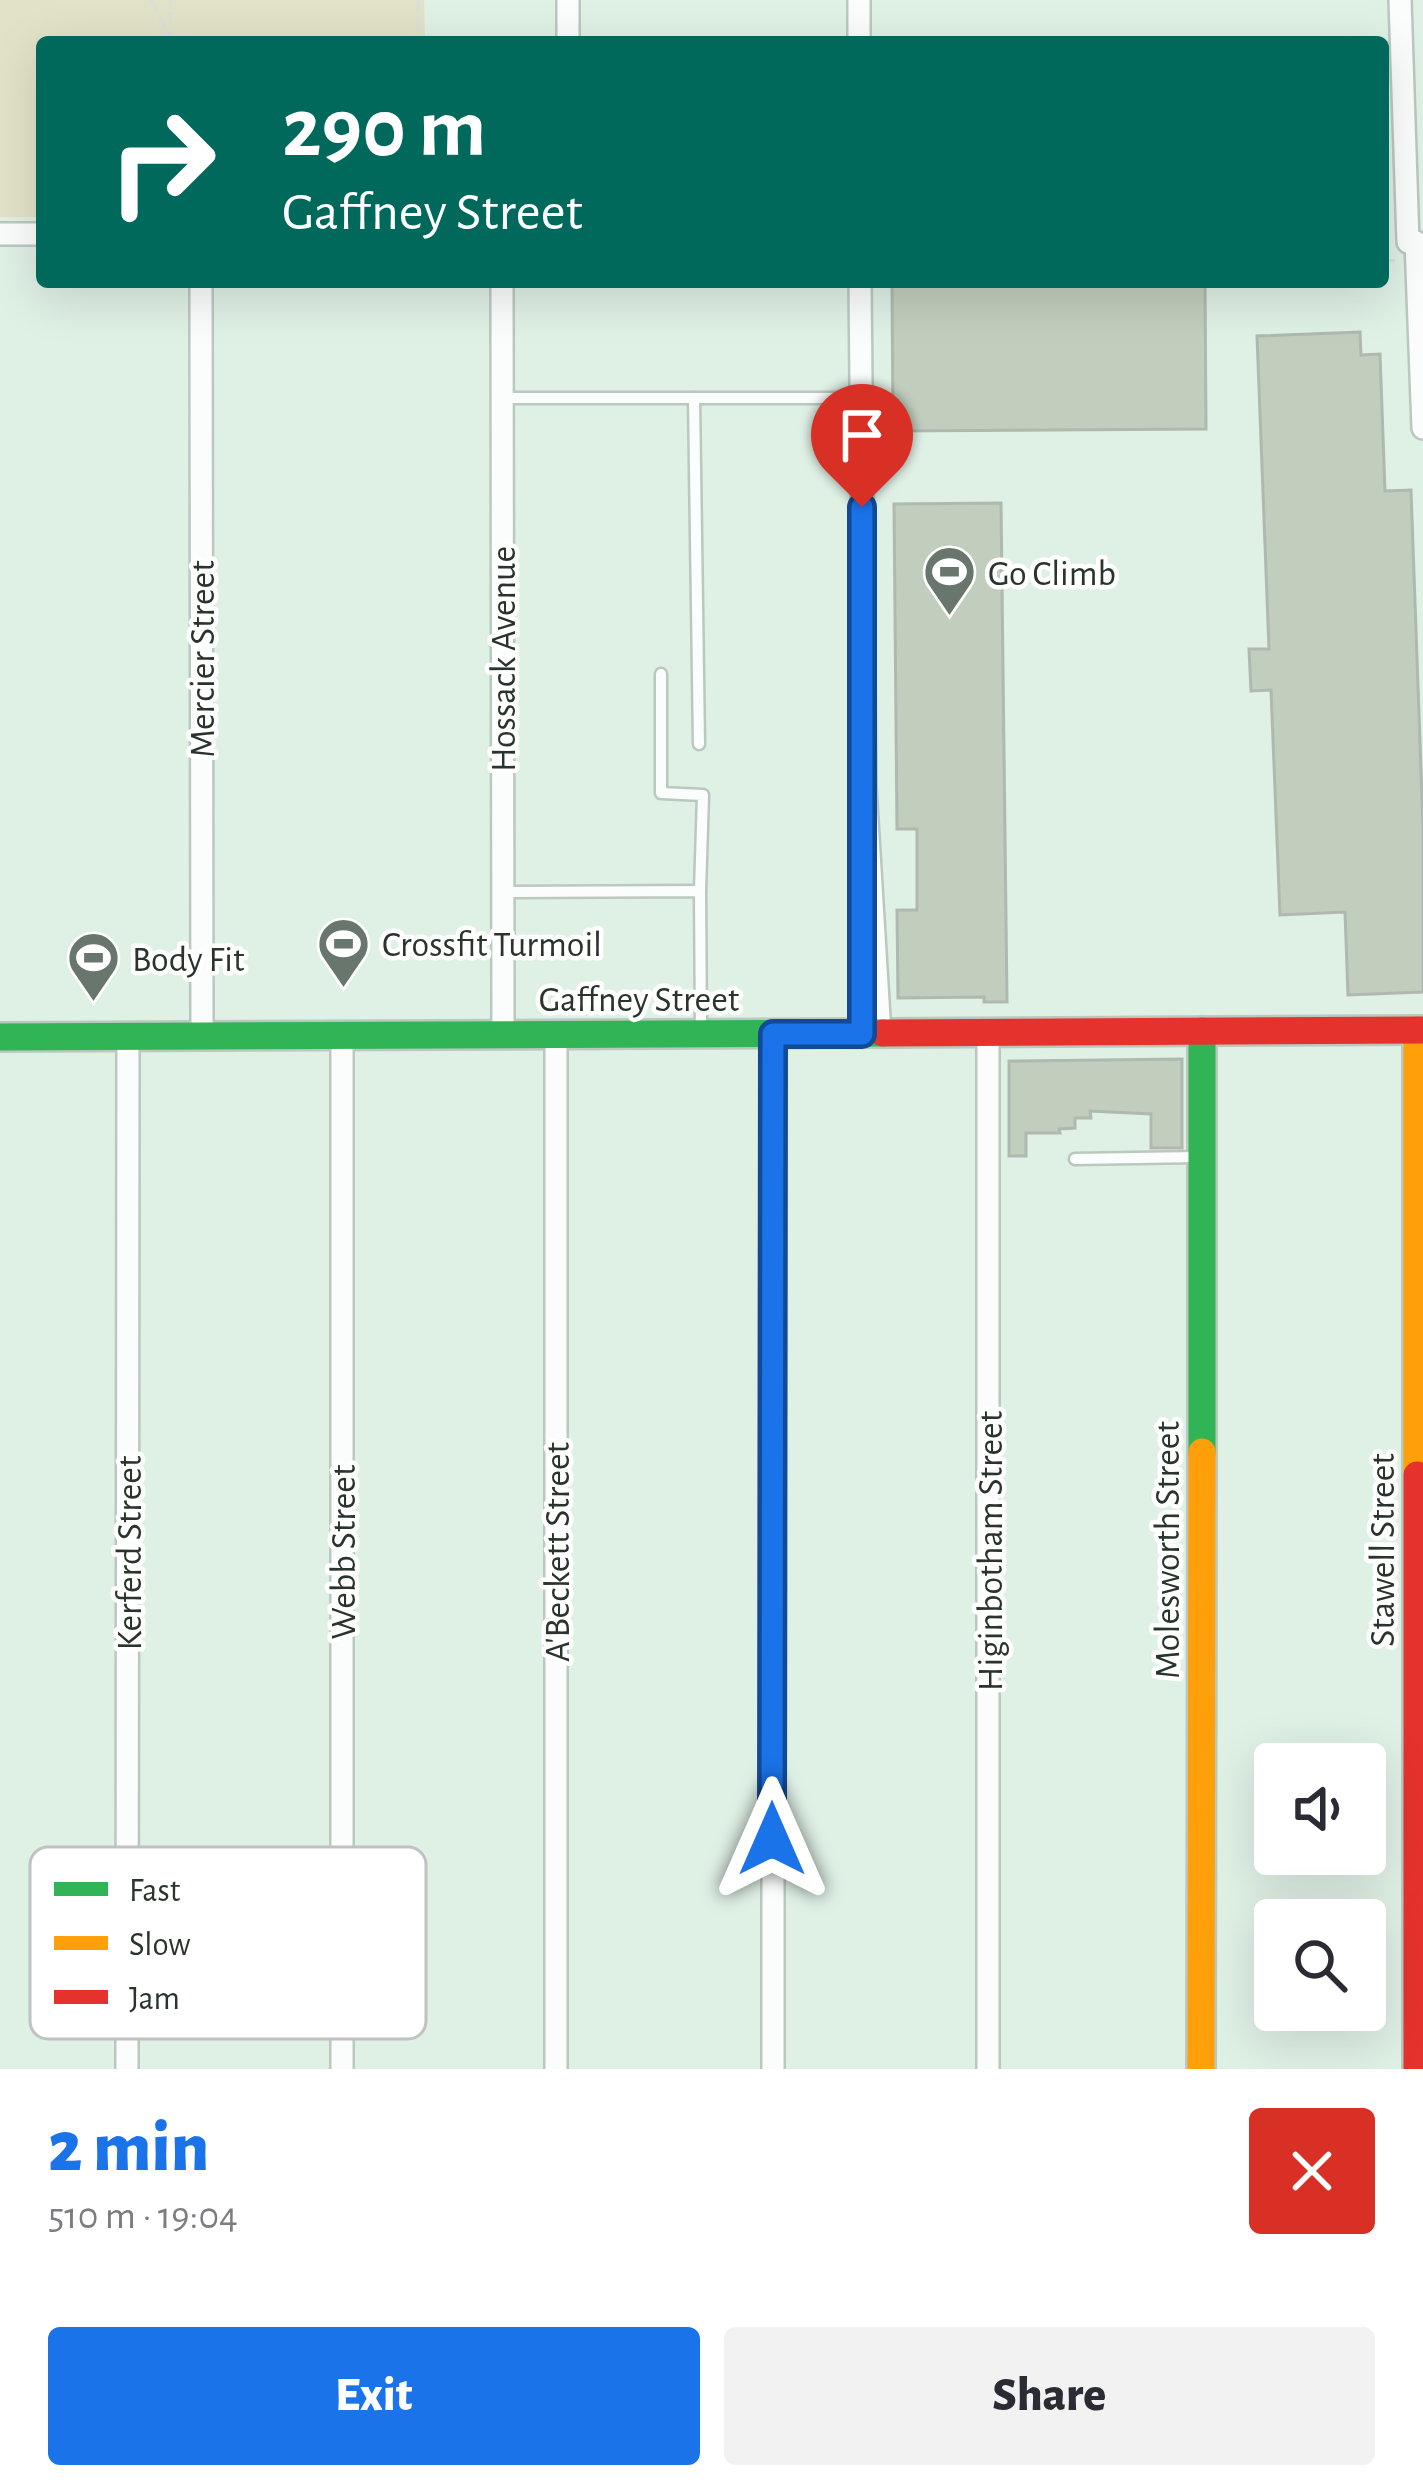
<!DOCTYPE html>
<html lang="en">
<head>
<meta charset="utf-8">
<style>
  body { margin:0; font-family:"Alegreya Sans",sans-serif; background:#f2f2f3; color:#2b2b33; height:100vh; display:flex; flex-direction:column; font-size:45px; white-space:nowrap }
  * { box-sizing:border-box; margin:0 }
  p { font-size:39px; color:#7c7c81 }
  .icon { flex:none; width:66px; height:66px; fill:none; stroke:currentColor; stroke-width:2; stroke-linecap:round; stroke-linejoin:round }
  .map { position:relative; height:2069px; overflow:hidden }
  .panel { display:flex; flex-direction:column; background:#fff; flex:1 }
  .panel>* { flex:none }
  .guide { position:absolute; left:36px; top:36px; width:1353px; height:252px; border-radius:12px; box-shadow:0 12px 48px #0002; background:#00695c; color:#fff; overflow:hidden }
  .controls { position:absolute; left:1254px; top:1743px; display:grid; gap:24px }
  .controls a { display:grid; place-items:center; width:132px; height:132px; border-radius:12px; background:#fff; box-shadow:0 12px 48px #0002; font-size:60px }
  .pin { position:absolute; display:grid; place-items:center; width:102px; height:102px; color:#fff; margin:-123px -51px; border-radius:50% 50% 50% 0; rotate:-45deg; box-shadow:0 0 12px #0007 }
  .pin .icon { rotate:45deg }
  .me { position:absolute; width:132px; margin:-66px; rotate:0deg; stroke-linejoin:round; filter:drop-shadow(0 0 9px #0008) }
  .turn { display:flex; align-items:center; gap:42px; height:252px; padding:0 48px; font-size:54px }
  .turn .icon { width:156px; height:156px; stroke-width:2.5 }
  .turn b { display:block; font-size:84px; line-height:102px }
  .round { display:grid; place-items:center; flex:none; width:126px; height:126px; border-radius:12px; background:#f2f2f3 }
  .overview { display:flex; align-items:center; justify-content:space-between; height:204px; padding:0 48px }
  h1 { font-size:72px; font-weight:800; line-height:90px; color:#1a73e8 }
  .action { display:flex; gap:24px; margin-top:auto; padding:24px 48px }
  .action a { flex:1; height:138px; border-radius:12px; background:#1a73e8; color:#fff; font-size:48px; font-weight:800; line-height:138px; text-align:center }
  .action a+a { background:#f2f2f3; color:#2b2b33 }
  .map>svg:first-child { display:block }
  .green { fill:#e1e2c7 }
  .building { fill:#c1cdbd; stroke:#afb9af; stroke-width:3 }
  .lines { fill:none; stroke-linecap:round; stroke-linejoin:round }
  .lane-casing { stroke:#bbc8c0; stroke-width:15 }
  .street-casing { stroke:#bbc8c0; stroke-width:26 }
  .fast-casing { stroke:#bbc8c0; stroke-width:32 }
  .slow-casing { stroke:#bbc8c0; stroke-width:32 }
  .jam-casing { stroke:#bbc8c0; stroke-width:32 }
  .path { stroke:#dadfdc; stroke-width:3; stroke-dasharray:12 6; stroke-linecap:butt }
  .lane { stroke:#fafdfb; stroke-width:10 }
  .street { stroke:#fafdfb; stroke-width:21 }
  .fast { stroke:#30b455; stroke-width:27 }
  .slow { stroke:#ff9f0a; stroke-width:27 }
  .jam { stroke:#e5322d; stroke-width:27 }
  .route-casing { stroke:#114b97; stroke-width:30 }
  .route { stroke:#1a73e8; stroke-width:21 }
  .labels { text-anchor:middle; stroke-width:9; stroke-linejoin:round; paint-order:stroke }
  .poi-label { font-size:36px; fill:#29342d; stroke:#fff; text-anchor:start }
  .street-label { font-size:36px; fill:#29342d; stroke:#fff }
  .key { fill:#fff; stroke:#bfc2c0; stroke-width:3 }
  .key-label { font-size:33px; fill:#29342d }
</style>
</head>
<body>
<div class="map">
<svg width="1423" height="2069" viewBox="0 0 1423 2069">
  <rect width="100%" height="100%" fill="#dff0e5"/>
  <polygon class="green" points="0,0 424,0 425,42 42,42 42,217 0,217"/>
  <g class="building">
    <polygon points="892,282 1205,282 1206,429 893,431"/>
    <polygon points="1360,332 1361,355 1380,354 1385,491 1411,490 1423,826 1423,992 1348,995 1345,912 1280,915 1271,690 1251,691 1249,649 1269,649 1257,336"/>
    <polygon points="1001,503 1007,1002 984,1002 984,997 898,998 897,910 917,910 917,829 897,829 894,504"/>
    <polygon points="1182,1059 1182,1148 1151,1148 1151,1114 1090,1111 1091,1118 1075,1118 1075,1128 1059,1129 1060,1133 1026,1133 1026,1156 1009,1156 1009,1061"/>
  </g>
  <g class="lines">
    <defs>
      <g id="lane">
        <polyline points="502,398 861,398"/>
        <polyline points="694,398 699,744"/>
        <polyline points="661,674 661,793 703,795 700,891"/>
        <polyline points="503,892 700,891 701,1033"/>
        <polyline points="1075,1159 1198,1157"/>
      </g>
      <g id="street">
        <polyline points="859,0 859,42"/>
        <polyline points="1400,0 1408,242"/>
        <polyline points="568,42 568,0"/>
        <polyline points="0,234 42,234"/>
        <polyline points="1416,242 1423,428"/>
        <polyline points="201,282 202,1036"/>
        <polyline points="502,282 503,1035"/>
        <polyline points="860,282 865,787 880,1034"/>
        <polyline points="861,943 862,1034"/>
        <polyline points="988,1033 988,2069"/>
        <polyline points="127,2069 128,1037"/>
        <polyline points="342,2069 342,1036"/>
        <polyline points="556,2069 556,1035"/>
        <polyline points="773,2069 773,1033"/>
      </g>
      <g id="fast">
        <polyline points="0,1037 883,1033"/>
        <polyline points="1202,1452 1202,1031"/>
      </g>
      <g id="slow">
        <polyline points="1417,1030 1417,1475"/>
        <polyline points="1201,2069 1202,1452"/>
      </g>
      <g id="jam">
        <polyline points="883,1033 1423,1030"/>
        <polyline points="1417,1475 1417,2069"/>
      </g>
    </defs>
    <use href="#lane" class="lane-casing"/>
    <use href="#street" class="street-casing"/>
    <use href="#fast" class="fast-casing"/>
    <use href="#slow" class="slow-casing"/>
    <use href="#jam" class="jam-casing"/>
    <g class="path">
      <polyline points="151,0 169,35"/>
      <polyline points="418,0 418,42"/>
      <polyline points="169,42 171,0"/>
      <polyline points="1383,260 1397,261"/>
    </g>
    <use href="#lane" class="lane"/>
    <use href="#street" class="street"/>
    <use href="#fast" class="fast"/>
    <use href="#slow" class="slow"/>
    <use href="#jam" class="jam"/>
  </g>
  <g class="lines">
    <defs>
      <polyline id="route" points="772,1839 773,1034 862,1034 862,507"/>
    </defs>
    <use href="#route" class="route-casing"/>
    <use href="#route" class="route"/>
  </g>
  <defs>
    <symbol id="stadium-pin" viewBox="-11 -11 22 30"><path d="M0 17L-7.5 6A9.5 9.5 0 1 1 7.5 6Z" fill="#69766d" stroke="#fff"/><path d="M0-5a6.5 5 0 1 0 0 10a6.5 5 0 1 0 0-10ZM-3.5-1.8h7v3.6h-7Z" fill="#fff"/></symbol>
  </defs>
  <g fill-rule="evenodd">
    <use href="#stadium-pin" x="920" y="542" width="59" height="81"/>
    <use href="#stadium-pin" x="314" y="914" width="59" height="81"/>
    <use href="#stadium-pin" x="64" y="928" width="59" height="81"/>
  </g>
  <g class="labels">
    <g class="poi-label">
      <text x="988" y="585">Go Climb</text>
      <text x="382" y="956">Crossfit Turmoil</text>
      <text x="132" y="971">Body Fit</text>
    </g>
    <g class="street-label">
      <text transform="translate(201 659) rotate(-90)" y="13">Mercier Street</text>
      <text transform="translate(502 659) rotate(-90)" y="13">Hossack Avenue</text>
      <text x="639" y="1011">Gaffney Street</text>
      <text transform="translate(1166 1550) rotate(-90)" y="13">Molesworth Street</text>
      <text transform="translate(1381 1550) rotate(-90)" y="13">Stawell Street</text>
      <text transform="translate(989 1551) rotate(-90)" y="13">Higinbotham Street</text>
      <text transform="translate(342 1552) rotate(-90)" y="13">Webb Street</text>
      <text transform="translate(556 1552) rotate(-90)" y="13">A'Beckett Street</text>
      <text transform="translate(128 1553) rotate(-90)" y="13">Kerferd Street</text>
    </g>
  </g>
  <rect x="30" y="1847" width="396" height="192" rx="18" class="key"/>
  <rect x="54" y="1882" width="54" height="14" fill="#30b455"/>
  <rect x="54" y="1936" width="54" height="14" fill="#ff9f0a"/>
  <rect x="54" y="1990" width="54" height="14" fill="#e5322d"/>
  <g class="key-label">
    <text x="129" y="1901">Fast</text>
    <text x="129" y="1955">Slow</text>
    <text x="129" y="2009">Jam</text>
  </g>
</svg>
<div class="controls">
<a><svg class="icon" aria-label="sound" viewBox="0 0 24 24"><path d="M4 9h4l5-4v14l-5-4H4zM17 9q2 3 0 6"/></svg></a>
<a><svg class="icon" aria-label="search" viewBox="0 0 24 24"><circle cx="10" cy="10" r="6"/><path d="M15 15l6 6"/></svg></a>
</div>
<div class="pin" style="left:862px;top:507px;background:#d93025"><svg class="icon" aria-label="arrive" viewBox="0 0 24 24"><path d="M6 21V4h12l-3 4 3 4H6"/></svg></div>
<svg class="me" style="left:772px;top:1839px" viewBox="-20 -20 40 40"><path d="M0-17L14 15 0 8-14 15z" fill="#1a73e8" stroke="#fff" stroke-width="4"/></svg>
<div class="guide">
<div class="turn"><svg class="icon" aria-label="right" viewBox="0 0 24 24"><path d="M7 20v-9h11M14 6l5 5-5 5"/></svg><div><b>290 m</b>Gaffney Street</div></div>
</div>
</div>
<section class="panel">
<div class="overview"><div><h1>2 min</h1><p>510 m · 19:04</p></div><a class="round" style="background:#d93025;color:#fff"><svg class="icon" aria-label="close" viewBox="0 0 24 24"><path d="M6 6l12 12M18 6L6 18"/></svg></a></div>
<div class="action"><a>Exit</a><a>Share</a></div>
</section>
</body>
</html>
